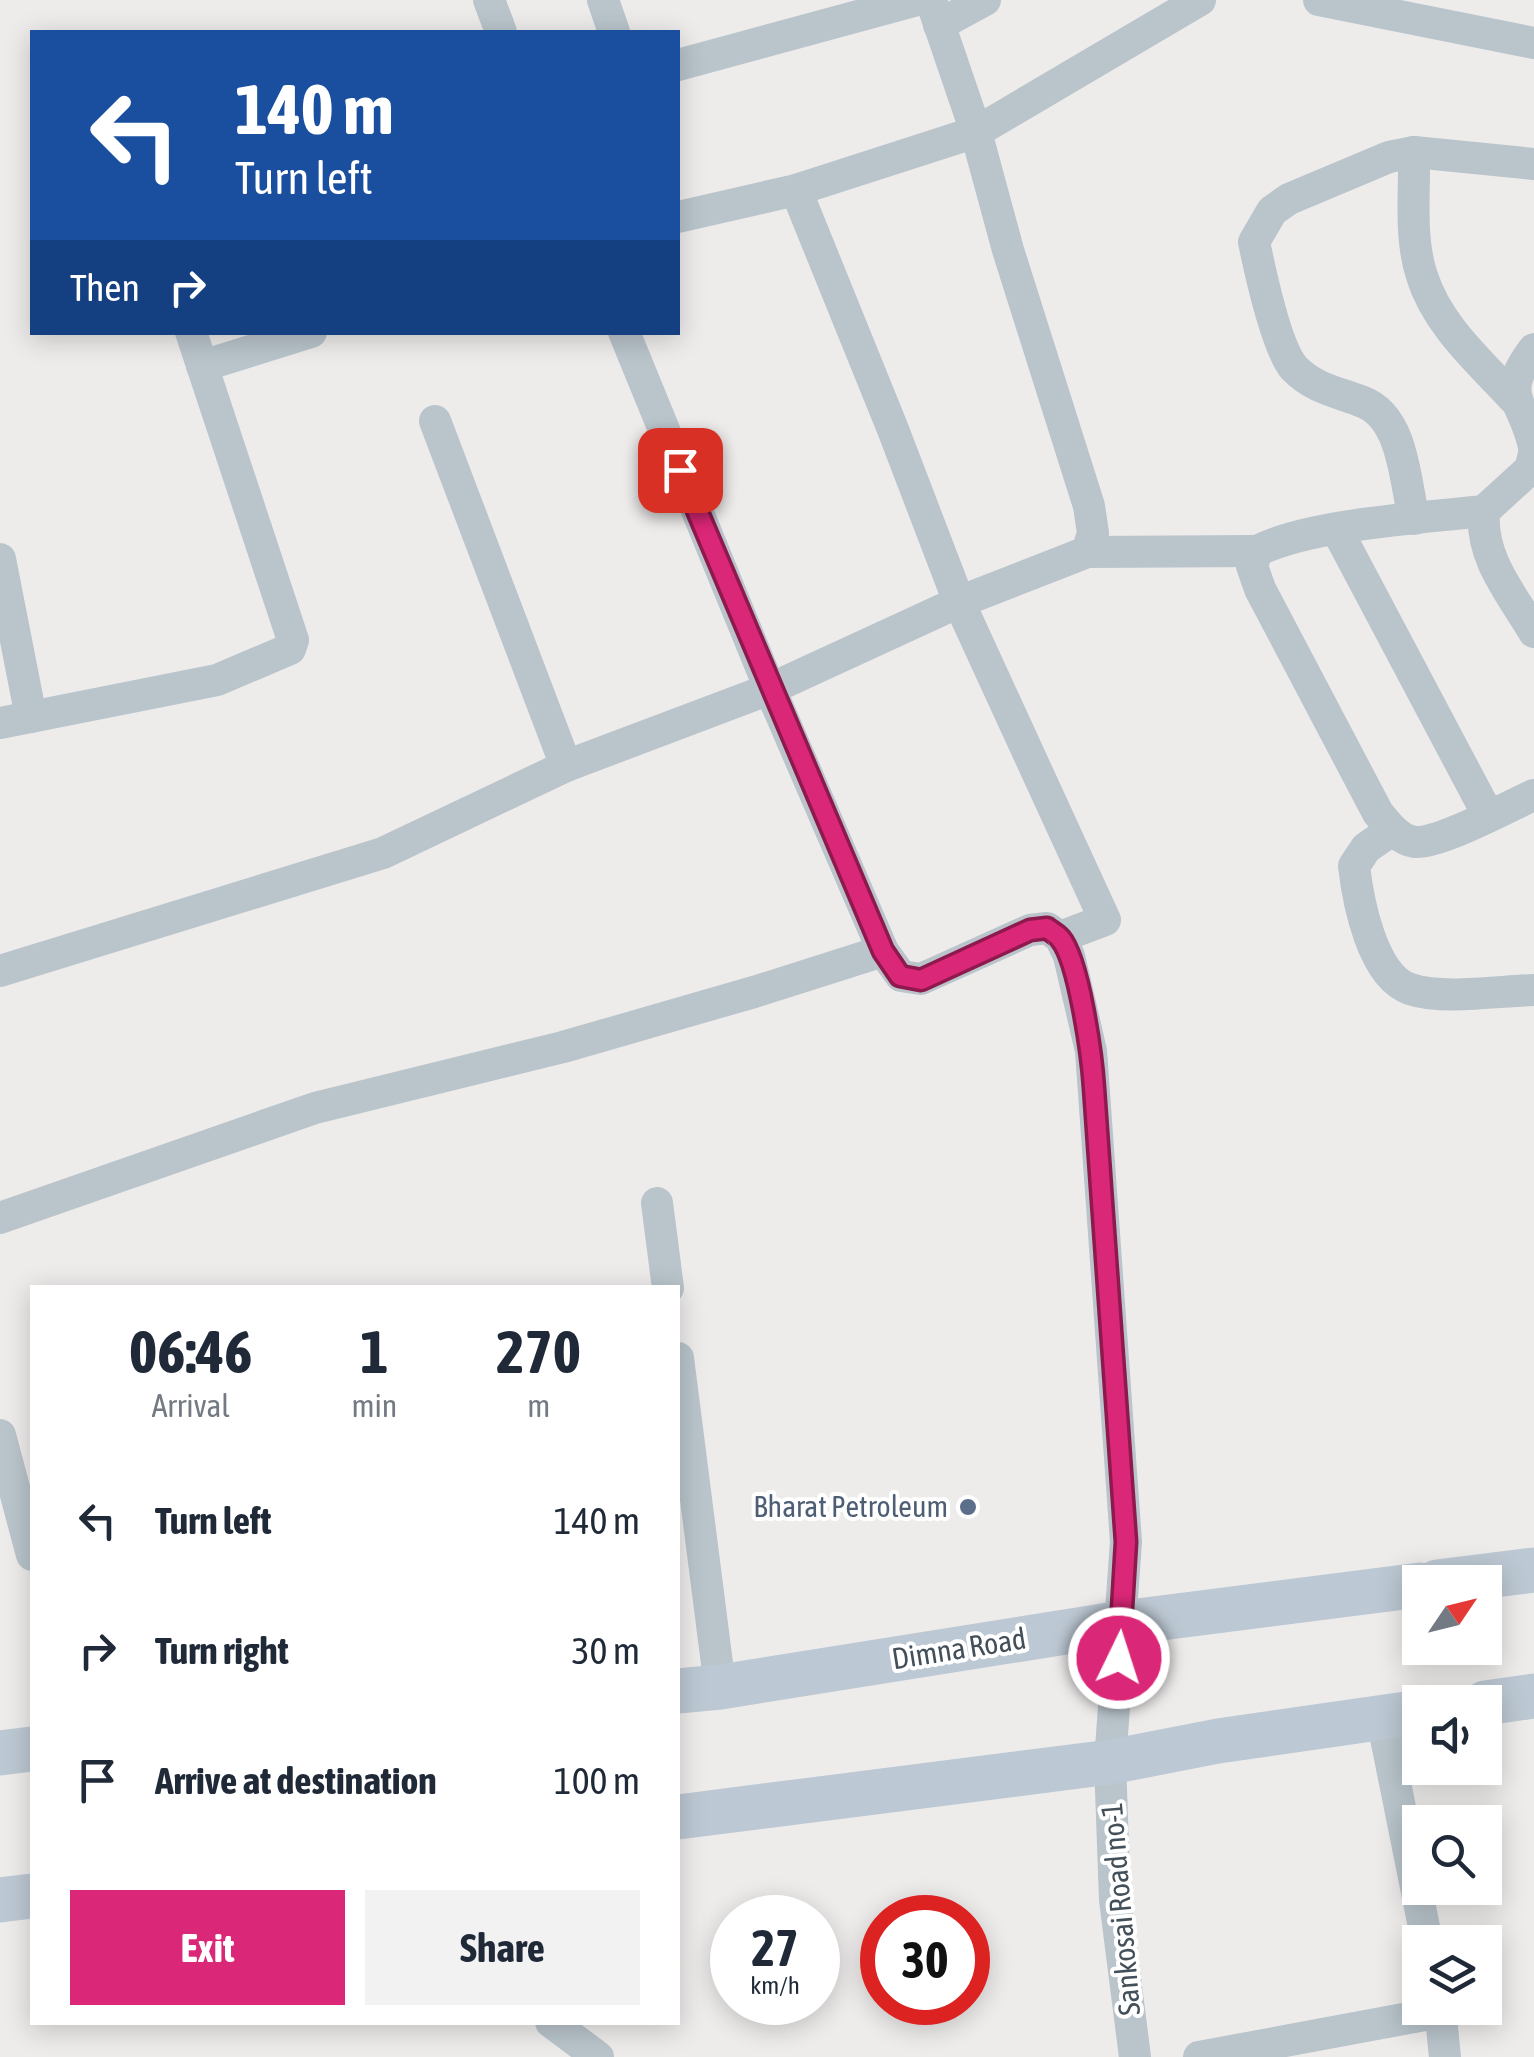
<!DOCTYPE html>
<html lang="en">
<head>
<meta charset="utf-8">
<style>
  body { margin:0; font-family:"Asap Condensed",sans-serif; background:#f2f2f3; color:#1f2937; height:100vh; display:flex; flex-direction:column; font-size:38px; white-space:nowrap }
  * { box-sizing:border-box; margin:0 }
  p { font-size:32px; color:#747a83 }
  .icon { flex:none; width:55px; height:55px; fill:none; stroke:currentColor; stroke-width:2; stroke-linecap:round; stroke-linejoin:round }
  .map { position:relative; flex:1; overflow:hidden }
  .details { position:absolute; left:30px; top:1285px; width:650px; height:740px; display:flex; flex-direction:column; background:#fff; border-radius:0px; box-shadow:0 5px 25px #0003 }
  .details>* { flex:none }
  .hud { position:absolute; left:30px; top:30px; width:650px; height:305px; border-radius:0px; box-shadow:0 5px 25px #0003; background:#1a4fa0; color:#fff; overflow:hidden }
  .needle { width:65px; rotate:55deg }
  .controls { position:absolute; left:1402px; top:1565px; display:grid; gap:20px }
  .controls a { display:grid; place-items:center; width:100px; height:100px; border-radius:0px; background:#fff; box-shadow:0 5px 25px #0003; font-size:50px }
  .speed { position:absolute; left:710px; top:1895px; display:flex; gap:20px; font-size:50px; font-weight:700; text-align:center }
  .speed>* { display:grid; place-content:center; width:130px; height:130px; border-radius:50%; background:#fff; box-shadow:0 5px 25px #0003; line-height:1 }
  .speed small { font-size:25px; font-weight:400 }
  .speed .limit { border:15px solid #d22; background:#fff; color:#111 }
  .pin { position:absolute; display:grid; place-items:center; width:85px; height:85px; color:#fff; margin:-42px; border-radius:20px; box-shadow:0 5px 15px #0006 }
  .me { position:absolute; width:110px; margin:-55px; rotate:4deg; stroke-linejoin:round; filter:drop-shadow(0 0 8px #0008) }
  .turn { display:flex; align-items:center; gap:35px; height:210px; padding:0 40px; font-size:45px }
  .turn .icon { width:130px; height:130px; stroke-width:2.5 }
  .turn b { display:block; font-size:70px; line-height:85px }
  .then { display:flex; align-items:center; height:95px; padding:0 40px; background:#0003; gap:20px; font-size:38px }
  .eta { display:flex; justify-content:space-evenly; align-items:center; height:170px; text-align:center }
  .eta b { font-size:60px; font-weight:700; line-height:70px }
  .primary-button { display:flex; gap:20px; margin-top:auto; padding:20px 40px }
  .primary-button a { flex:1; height:115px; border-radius:0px; background:#db2777; color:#fff; font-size:40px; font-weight:700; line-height:115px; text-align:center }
  .primary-button a+a { background:#f2f2f3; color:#1f2937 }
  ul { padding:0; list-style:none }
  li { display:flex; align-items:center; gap:30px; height:130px; padding:0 40px }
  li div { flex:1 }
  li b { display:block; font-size:38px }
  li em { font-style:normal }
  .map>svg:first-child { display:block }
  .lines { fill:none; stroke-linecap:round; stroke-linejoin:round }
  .street { stroke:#b9c4cb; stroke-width:32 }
  .secondary { stroke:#bcc8d3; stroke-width:45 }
  .route-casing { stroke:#8e194d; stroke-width:25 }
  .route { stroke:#db2777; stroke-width:18 }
  .service-dot { fill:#5c6f8a; stroke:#fff; stroke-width:4 }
  .labels { text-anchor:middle; stroke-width:8; stroke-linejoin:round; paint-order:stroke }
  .service-label { font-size:30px; fill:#4e5e75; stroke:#fff; text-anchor:end }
  .street-label { font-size:30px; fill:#445059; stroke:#fff }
</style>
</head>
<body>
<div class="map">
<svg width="1534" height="2057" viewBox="0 0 1534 2057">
  <rect width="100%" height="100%" fill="#eeebeb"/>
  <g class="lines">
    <g class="street">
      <polyline points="489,0 501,32"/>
      <polyline points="603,0 614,32"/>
      <polyline points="1319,0 1534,43"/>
      <polyline points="939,25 985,0"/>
      <polyline points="678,65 917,0"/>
      <path d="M1414,152c1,39 -5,86 8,124 15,49 58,86 92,123"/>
      <polyline points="796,190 892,427 959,602 1105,920 1060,937"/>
      <polyline points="678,217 796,190 976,132 1200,0"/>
      <polyline points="624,332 770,689 883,951 901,976 921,979 1030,930 1047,928 1060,937 1069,956 1091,1051 1126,1542 1110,1762 1115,1900 1135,2057"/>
      <path d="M1534,349c-37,48 -9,52 0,98"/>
      <polyline points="202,366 311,332"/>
      <polyline points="435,421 566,766"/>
      <path d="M1534,454l-4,15 -46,42c-4,47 27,82 50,121"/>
      <path d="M1484,511c-62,7 -174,13 -227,40l-5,15 8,23 118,224c10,12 21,27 37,29 25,2 94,-36 119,-47"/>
      <path d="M1414,519c-9,-37 -10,-101 -51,-117 -25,-10 -49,-13 -69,-34 -18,-21 -34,-97 -40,-126l18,-31 17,-12 100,-42 25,-5 120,12"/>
      <polyline points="1337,530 1488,815"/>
      <polyline points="1087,552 1257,551"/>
      <polyline points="0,559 31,717"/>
      <polyline points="0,723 217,680 290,649 293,640 191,332"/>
      <path d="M1392,830l-26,18 -12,18c4,35 18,110 56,123 32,11 89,2 124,1"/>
      <polyline points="0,971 383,853 566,766 770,689 959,602 1087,552 1093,533 1089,506 1008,250 976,132 931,0"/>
      <polyline points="657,1203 668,1288"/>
      <polyline points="0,1218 315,1108 563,1047 754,992 883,951"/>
      <polyline points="678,1358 720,1687"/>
      <polyline points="0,1435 32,1555"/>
      <polyline points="1382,1718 1427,1942"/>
      <polyline points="1440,2008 1445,2057"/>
      <polyline points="551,2022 598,2057"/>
      <polyline points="1199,2057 1441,2012"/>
    </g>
    <g class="secondary">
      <polyline points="1437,1582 1534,1570"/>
      <polyline points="678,1691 720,1687 1122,1623 1420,1585"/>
      <polyline points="1485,1703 1534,1696"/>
      <polyline points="0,1753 32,1749"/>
      <polyline points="678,1817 1110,1762 1218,1741 1420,1712"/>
      <polyline points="0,1900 32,1896"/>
    </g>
  </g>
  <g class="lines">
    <defs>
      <path id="route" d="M680,470l203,481 17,25 21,4 109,-50 17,-2c1,1 13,9 13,10 19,22 32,119 34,150l32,454 -7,116"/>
    </defs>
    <use href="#route" class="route-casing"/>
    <use href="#route" class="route"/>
  </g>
  <circle class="service-dot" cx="968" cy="1507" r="10"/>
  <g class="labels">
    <g class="service-label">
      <text x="948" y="1517">Bharat Petroleum</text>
    </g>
    <g class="street-label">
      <text transform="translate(959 1649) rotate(-9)" y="10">Dimna Road</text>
      <text transform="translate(1121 1909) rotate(-95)" y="10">Sankosai Road no-1</text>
    </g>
  </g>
</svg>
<div class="controls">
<a><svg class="needle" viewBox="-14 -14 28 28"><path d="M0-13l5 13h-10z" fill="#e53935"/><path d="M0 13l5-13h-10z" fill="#747a83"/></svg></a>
<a><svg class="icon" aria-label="sound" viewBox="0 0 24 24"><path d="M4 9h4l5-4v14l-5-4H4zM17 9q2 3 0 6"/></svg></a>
<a><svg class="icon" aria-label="search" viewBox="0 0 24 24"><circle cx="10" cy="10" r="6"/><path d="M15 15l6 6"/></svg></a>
<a><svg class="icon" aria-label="layers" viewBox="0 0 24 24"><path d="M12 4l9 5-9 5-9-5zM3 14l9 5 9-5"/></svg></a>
</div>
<div class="speed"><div>27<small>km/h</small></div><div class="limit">30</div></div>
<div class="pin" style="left:680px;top:470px;background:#d93025"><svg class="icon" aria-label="arrive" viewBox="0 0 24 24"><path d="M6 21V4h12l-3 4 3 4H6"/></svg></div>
<svg class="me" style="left:1119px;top:1658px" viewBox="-20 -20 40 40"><circle r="17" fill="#db2777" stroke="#fff" stroke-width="3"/><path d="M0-11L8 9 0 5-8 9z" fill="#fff"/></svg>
<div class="hud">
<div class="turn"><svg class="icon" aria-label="left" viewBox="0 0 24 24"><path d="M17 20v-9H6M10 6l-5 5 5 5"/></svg><div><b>140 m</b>Turn left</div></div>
<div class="then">Then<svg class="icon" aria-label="right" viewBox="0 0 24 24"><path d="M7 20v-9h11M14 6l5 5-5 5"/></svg></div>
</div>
<section class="details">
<div class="eta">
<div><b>06:46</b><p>Arrival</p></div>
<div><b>1</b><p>min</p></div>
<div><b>270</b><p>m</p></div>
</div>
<ul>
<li><svg class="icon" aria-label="left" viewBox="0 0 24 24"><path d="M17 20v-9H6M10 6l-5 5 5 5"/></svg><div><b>Turn left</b></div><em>140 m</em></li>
<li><svg class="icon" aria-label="right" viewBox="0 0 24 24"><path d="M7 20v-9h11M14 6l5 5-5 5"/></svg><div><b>Turn right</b></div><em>30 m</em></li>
<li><svg class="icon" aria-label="arrive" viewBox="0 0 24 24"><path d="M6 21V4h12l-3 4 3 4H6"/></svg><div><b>Arrive at destination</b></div><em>100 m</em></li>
</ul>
<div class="primary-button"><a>Exit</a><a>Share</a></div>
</section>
</div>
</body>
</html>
